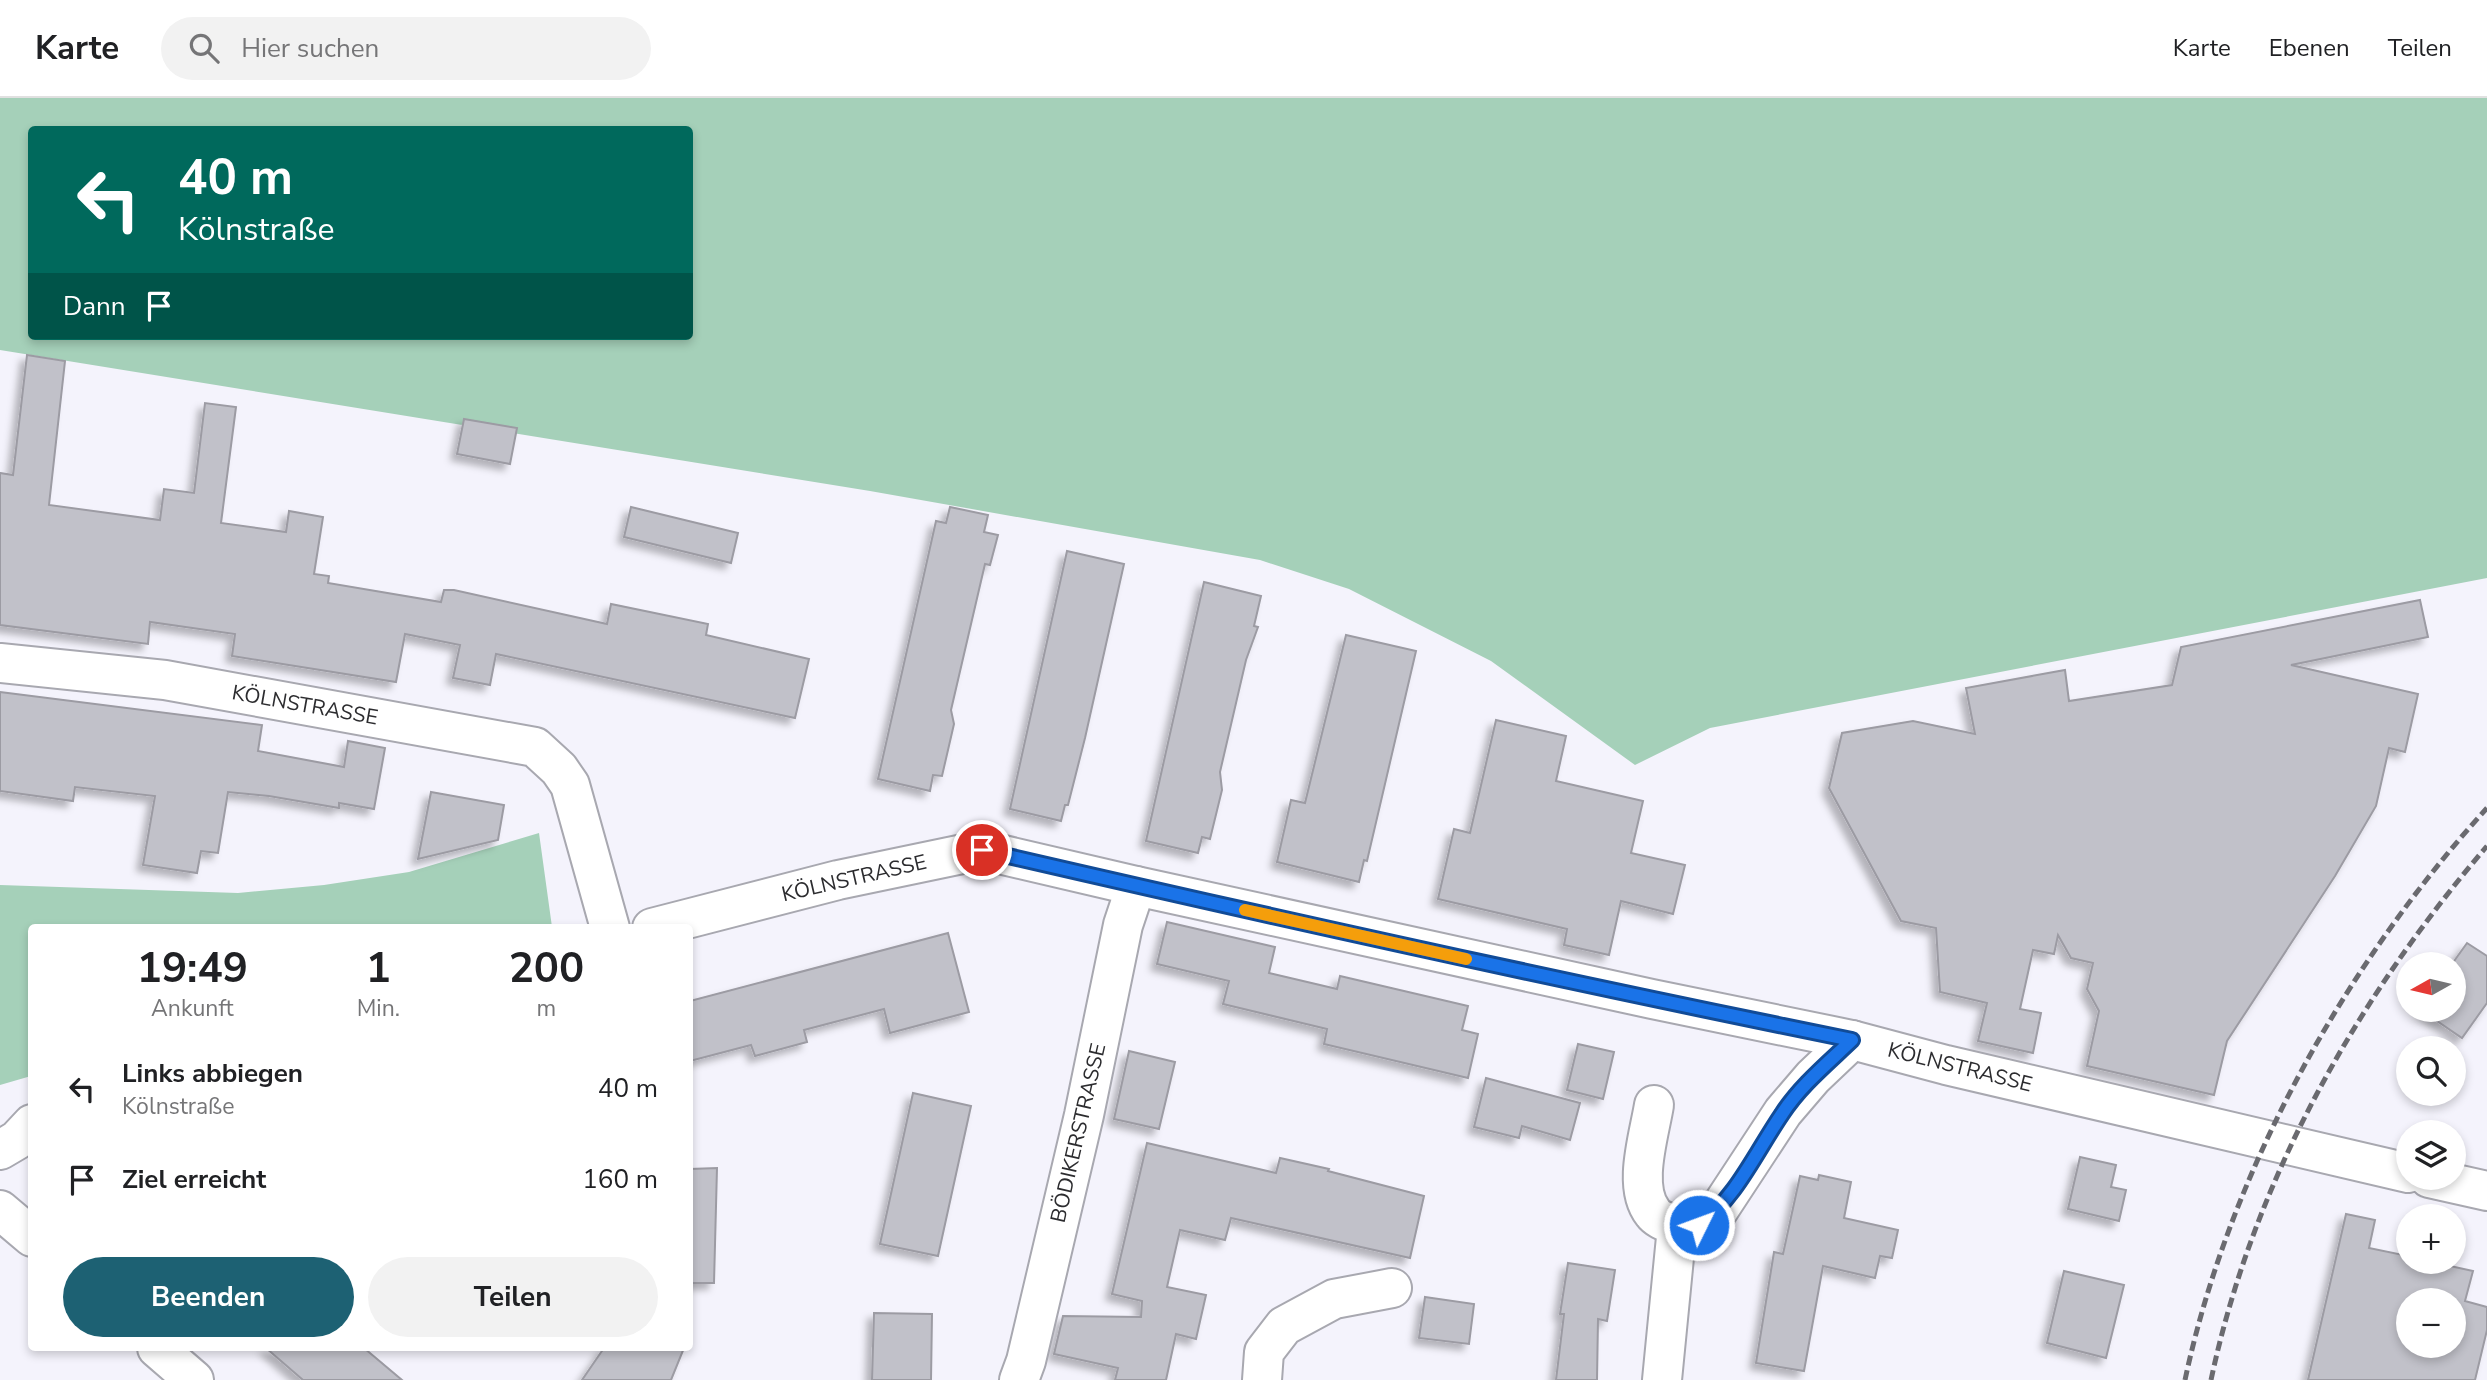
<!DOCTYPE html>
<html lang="de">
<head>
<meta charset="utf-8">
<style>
  body { margin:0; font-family:"Nunito Sans",sans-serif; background:#f2f2f2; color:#202124; height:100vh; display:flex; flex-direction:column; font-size:26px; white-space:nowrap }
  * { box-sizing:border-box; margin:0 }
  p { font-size:23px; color:#757577 }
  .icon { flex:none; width:38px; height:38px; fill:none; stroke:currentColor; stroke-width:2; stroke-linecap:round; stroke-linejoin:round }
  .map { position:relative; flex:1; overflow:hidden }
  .panel { position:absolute; left:28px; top:826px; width:665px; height:427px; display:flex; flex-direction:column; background:#fff; border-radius:7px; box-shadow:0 4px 10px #0003 }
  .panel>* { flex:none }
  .guide { position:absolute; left:28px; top:28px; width:665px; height:214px; border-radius:7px; box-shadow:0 4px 10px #0003; background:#00695c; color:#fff; overflow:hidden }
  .needle { width:46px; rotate:262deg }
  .tools { position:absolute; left:2396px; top:854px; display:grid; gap:14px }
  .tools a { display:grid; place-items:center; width:70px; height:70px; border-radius:50%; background:#fff; box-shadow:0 4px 10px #0003; font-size:35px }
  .pin { position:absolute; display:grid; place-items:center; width:60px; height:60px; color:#fff; margin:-30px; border:4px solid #fff; border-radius:50%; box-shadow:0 2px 7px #0007 }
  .me { position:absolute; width:77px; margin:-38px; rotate:48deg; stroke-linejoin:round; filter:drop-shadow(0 0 5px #0008) }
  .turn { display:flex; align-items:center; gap:24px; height:147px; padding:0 35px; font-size:32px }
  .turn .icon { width:91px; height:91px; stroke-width:2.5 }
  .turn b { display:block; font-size:49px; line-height:60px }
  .then { display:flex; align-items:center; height:66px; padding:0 35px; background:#0003; gap:14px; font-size:26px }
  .eta { display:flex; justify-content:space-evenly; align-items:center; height:119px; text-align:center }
  .eta b { font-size:42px; font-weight:700; line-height:49px }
  .action { display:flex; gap:14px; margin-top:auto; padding:14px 35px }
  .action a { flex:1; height:80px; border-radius:42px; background:#1d6173; color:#fff; font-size:28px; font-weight:700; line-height:80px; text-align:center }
  .action a+a { background:#f2f2f2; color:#202124 }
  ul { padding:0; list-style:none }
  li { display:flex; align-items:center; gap:21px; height:91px; padding:0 35px }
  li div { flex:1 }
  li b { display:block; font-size:26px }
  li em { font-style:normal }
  header { display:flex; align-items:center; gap:42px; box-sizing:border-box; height:98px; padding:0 35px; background:#fff; border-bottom:2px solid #e0e0e0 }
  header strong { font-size:33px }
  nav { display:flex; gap:38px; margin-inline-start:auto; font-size:24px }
  .search { width:490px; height:63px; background:#f2f2f2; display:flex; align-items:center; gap:18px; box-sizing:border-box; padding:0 24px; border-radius:38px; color:#757577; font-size:26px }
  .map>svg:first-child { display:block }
  .green { fill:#a5d0b9; fill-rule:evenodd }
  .building { fill:#c1c1c9; stroke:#9c9ba3; stroke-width:2; fill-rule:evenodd; filter:url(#shadow) }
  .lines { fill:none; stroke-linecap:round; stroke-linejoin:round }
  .minor-casing { stroke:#a8a8b0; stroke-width:42 }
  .minor { stroke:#fff; stroke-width:38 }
  .rail { stroke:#6a6a6f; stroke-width:5; stroke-dasharray:10 5; stroke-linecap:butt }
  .route-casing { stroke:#114b97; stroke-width:18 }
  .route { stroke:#1a73e8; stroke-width:12 }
  .slow { stroke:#f59e0b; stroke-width:12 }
  .labels { text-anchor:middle; stroke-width:5; stroke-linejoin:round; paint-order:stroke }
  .street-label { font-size:21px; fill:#2c2c2f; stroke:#fff }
</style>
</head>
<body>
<header>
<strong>Karte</strong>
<div class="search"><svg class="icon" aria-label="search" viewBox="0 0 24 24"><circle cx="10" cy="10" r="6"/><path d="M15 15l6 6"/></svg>Hier suchen</div>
<nav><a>Karte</a><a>Ebenen</a><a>Teilen</a></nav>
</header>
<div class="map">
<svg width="2487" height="1282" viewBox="0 0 2487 1282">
  <defs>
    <filter id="shadow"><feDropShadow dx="-6" dy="6" stdDeviation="3.5" flood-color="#0004"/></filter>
  </defs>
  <rect width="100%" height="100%" fill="#f4f3fc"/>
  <g class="green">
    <path d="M0,0h2487v480l-777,150 -75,37 -144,-104 -142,-72 -89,-29 -390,-69 -870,-141zM32,32h658v206h-658z"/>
    <polygon points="539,735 552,829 32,830 31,978 0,987 0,787 238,795 324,787 409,774"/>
  </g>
  <g class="building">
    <polygon points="27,257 65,263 49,407 160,422 164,391 194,395 205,305 236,309 221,425 286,434 289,413 323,419 314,476 329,478 328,485 441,504 444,492 454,492 607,526 611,506 708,526 706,537 809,561 795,620 496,556 490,587 453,580 460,547 405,536 396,584 232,558 235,536 150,524 148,546 0,527 0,375 13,377"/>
    <polygon points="464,321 517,330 510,366 457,356"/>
    <polygon points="631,409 738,435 731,465 624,439"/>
    <polygon points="950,409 988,417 984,434 998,437 990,467 985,466 951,612 954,626 942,678 933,677 930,693 878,681 936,423 946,425"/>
    <polygon points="1067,453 1124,466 1085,640 1068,707 1065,707 1061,723 1010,711"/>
    <polygon points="1204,484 1261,498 1254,528 1258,529 1246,562 1220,674 1222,692 1210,741 1202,739 1198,755 1146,743"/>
    <polygon points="2420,502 2428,539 2291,567 2418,596 2405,654 2389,650 2376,708 2335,778 2227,943 2214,997 2087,968 2099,913 2087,891 2093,865 2071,860 2058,837 2054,856 2033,852 2020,911 2041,915 2033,955 1978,943 1987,905 1940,894 1936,830 1901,823 1829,690 1842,635 1913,623 1975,636 1966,590 2065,572 2069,603 2172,587 2181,549"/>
    <polygon points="1346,537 1416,553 1367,763 1364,762 1359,784 1277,764 1291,702 1305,705"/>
    <polygon points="0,594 262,627 258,653 344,669 348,643 385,650 374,711 339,705 339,710 269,698 228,694 218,755 201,753 197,775 143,767 155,698 75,689 73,703 0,693"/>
    <polygon points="1496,622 1566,638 1556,683 1643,703 1631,755 1685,767 1673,816 1621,803 1609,857 1564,847 1567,831 1438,801 1454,731 1470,735"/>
    <polygon points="431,694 504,707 498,742 418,761"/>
    <polygon points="1167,824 1275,849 1269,875 1337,891 1340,878 1468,908 1462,932 1478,936 1468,980 1324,946 1327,931 1223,906 1229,883 1157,866"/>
    <polygon points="948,835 969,914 890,935 884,911 804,932 807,944 755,958 751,947 690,963 690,903"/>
    <polygon points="2467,845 2487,858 2487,905 2462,940 2421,912 2454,912 2452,866"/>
    <polygon points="1578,946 1614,954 1603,1001 1567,992"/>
    <polygon points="1129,953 1175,964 1159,1031 1114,1021"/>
    <polygon points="1486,980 1580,1005 1570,1042 1522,1028 1519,1040 1474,1029"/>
    <polygon points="913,995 971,1008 938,1158 880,1146"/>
    <polygon points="1147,1045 1276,1075 1280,1060 1329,1071 1328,1073 1424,1098 1410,1160 1231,1120 1225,1142 1180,1132 1167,1189 1206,1197 1196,1241 1176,1236 1166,1282 1115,1282 1118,1270 1054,1256 1063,1218 1141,1219 1142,1203 1112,1196"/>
    <polygon points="2080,1059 2116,1067 2111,1089 2126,1092 2119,1123 2068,1111"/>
    <polygon points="717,1070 714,1185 690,1185 690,1071"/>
    <polygon points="1819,1077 1851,1084 1844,1120 1898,1132 1892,1160 1880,1158 1875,1180 1823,1168 1804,1273 1756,1265 1774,1154 1783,1156 1800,1078 1818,1082"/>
    <path d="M2346,1116l29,6 -6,28 39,8v6h24l41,9 -8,30 22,6v23l-12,50h-167zM2408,1202h46v46h-46z"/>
    <polygon points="1568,1165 1615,1172 1607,1223 1598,1221 1597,1282 1556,1282 1564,1216 1560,1216"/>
    <polygon points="2064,1173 2124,1187 2106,1260 2047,1245"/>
    <polygon points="1425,1199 1474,1206 1469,1246 1419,1240"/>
    <polygon points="874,1215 932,1216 931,1282 872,1282"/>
    <polygon points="266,1250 364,1250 402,1282 303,1282"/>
    <polygon points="604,1250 684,1250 671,1282 582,1282"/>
  </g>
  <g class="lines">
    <defs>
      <g id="minor">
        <polyline points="0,565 165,582 535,649 559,671 570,687 610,830"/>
        <polyline points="652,830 838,782 982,752 1136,788 1652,901 1852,942 1946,967 2408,1075"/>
        <path d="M1654,1007c-5,31 -22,82 -1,108 5,7 17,10 24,14"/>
        <polyline points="0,1052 17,1042 32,1026"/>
        <polyline points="2429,1080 2487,1093"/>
        <polyline points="0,1112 32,1139"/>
        <polyline points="157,1250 194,1282"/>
        <polyline points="1019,1282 1026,1263 1084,1017 1123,827 1136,788"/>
        <polyline points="1262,1282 1264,1254 1284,1228 1334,1201 1392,1190"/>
        <polyline points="1662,1282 1677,1129 1699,1127 1718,1113 1783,1014 1813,979 1852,942"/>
      </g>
    </defs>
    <use href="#minor" class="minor-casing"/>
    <use href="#minor" class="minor"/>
    <g class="rail">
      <path d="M2185,1282c44,-207 160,-416 302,-572"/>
      <path d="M2211,1282c42,-198 145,-381 276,-534"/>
    </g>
  </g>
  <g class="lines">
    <defs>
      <path id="route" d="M982,752c289,67 579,131 870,190 -24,23 -52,46 -70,74 -26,38 -46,84 -83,111"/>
    </defs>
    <use href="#route" class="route-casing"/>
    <use href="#route" class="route"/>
    <polyline class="slow" points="1245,812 1466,861"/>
  </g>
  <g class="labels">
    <g class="street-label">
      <text transform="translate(305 607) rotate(10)" y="7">KÖLNSTRASSE</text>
      <text transform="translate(854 780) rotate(-13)" y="7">KÖLNSTRASSE</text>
      <text transform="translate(1960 969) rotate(14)" y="7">KÖLNSTRASSE</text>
      <text transform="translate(1078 1035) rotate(-77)" y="7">BÖDIKERSTRASSE</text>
    </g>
  </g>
</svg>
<div class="tools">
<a><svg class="needle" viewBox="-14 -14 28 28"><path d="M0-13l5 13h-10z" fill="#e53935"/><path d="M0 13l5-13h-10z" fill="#757577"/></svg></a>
<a><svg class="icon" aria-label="search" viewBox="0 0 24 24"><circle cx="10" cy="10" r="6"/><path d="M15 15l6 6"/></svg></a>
<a><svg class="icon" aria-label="layers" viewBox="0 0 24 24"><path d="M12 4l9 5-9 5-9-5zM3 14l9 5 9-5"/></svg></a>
<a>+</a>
<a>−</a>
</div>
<div class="pin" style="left:982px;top:752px;background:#d93025"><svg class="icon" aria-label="arrive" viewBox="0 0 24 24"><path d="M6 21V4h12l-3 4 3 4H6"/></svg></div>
<svg class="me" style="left:1699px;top:1127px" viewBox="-20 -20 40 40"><circle r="17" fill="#1a73e8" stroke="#fff" stroke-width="3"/><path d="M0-11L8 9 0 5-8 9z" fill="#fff"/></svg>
<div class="guide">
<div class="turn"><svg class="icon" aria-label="left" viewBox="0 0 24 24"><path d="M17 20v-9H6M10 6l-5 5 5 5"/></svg><div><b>40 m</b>Kölnstraße</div></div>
<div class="then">Dann<svg class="icon" aria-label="arrive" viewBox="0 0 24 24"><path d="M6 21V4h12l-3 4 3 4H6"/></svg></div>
</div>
<section class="panel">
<div class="eta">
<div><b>19:49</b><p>Ankunft</p></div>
<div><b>1</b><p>Min.</p></div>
<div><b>200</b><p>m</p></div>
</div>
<ul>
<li><svg class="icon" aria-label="left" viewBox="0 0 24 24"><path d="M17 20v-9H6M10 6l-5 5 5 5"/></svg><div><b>Links abbiegen</b><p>Kölnstraße</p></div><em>40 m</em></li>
<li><svg class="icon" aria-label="arrive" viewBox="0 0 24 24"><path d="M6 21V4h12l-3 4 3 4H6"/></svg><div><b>Ziel erreicht</b></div><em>160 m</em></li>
</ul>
<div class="action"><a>Beenden</a><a>Teilen</a></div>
</section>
</div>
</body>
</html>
